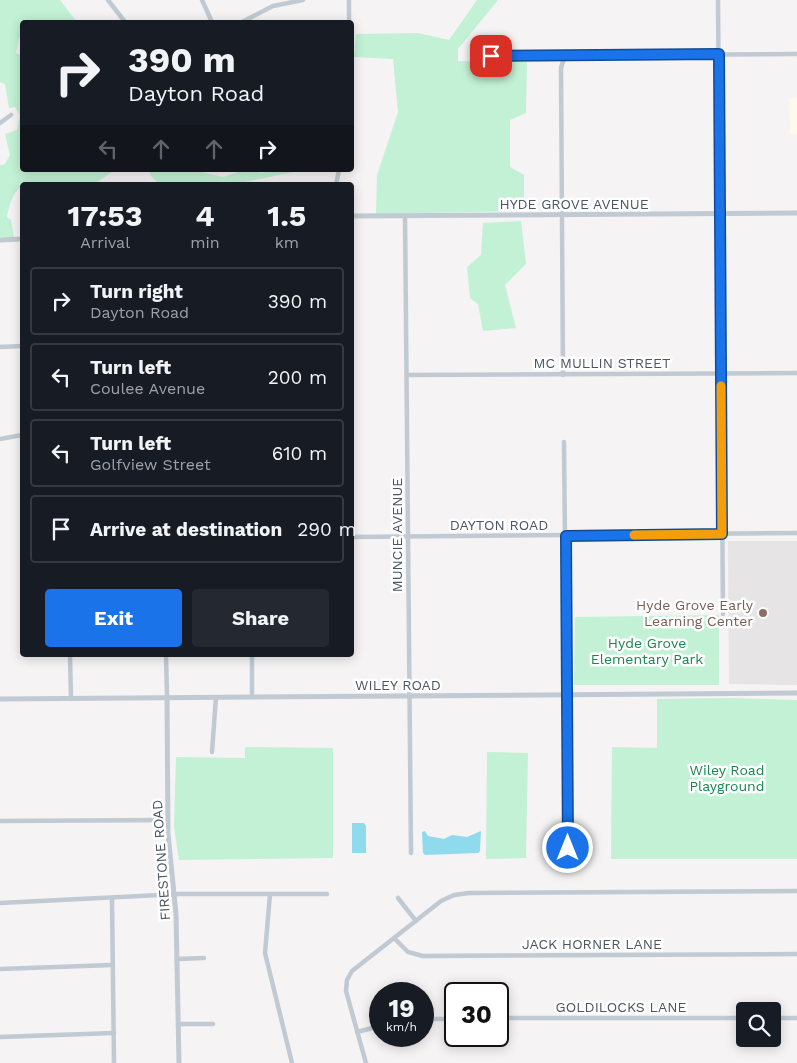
<!DOCTYPE html>
<html lang="en">
<head>
<meta charset="utf-8">
<style>
  body { margin:0; font-family:"Work Sans",sans-serif; background:#242831; color:#f1f3f6; height:100vh; display:flex; flex-direction:column; font-size:19px; white-space:nowrap }
  * { box-sizing:border-box; margin:0 }
  p { font-size:16px; color:#9ea1a6 }
  .icon { flex:none; width:28px; height:28px; fill:none; stroke:currentColor; stroke-width:2; stroke-linecap:round; stroke-linejoin:round }
  .map { position:relative; flex:1; overflow:hidden }
  .drawer { position:absolute; left:20px; top:182px; width:334px; height:475px; display:flex; flex-direction:column; background:#171b24; border-radius:5px; box-shadow:0 2px 12px #0003 }
  .drawer>* { flex:none }
  .guide { position:absolute; left:20px; top:20px; width:334px; height:152px; border-radius:5px; box-shadow:0 2px 12px #0003; background:#171b24; color:#f1f3f6; overflow:hidden }
  .fabs { position:absolute; left:736px; top:1002px; display:grid; gap:10px }
  .fabs a { display:grid; place-items:center; width:45px; height:45px; border-radius:5px; background:#171b24; box-shadow:0 2px 12px #0003; font-size:25px }
  .speed { position:absolute; left:369px; top:982px; display:flex; gap:10px; font-size:25px; font-weight:700; text-align:center }
  .speed>* { display:grid; place-content:center; width:65px; height:65px; border-radius:50%; background:#171b24; box-shadow:0 2px 12px #0003; line-height:1 }
  .speed small { font-size:12px; font-weight:400 }
  .speed .limit { border:2px solid #111; border-radius:8px; background:#fff; color:#111 }
  .pin { position:absolute; display:grid; place-items:center; width:42px; height:42px; color:#fff; margin:-21px; border-radius:10px; box-shadow:0 2px 8px #0006 }
  .me { position:absolute; width:55px; margin:-28px; rotate:0deg; stroke-linejoin:round; filter:drop-shadow(0 0 4px #0008) }
  .turn { display:flex; align-items:center; gap:18px; height:105px; padding:0 25px; font-size:22px }
  .turn .icon { width:65px; height:65px; stroke-width:2.5 }
  .turn b { display:block; font-size:35px; line-height:42px }
  .lanes { display:flex; align-items:center; height:48px; padding:0 25px; background:#0003; justify-content:center; gap:25px; direction:ltr }
  .lanes .off { opacity:.35 }
  .eta { display:flex; justify-content:space-evenly; align-items:center; height:85px; text-align:center }
  .eta b { font-size:30px; font-weight:700; line-height:35px }
  .primary-button { display:flex; gap:10px; margin-top:auto; padding:10px 25px }
  .primary-button a { flex:1; height:58px; border-radius:5px; background:#1a73e8; color:#fff; font-size:20px; font-weight:700; line-height:58px; text-align:center }
  .primary-button a+a { background:#242831; color:#f1f3f6 }
  ul { padding:0; list-style:none }
  li { display:flex; align-items:center; gap:15px; height:68px; margin:0 10px 8px; padding:0 15px; border:2px solid #363941; border-radius:5px }
  li div { flex:1 }
  li b { display:block; font-size:19px }
  li em { font-style:normal }
  .map>svg:first-child { display:block }
  .commercial { fill:#fdf9ef }
  .education { fill:#e6e4e5 }
  .green { fill:#c3f1d5 }
  .water { fill:#90daee }
  .lines { fill:none; stroke-linecap:round; stroke-linejoin:round }
  .minor { stroke:#c1cad2; stroke-width:4.5 }
  .tertiary { stroke:#c1cad2; stroke-width:5 }
  .route-casing { stroke:#114b97; stroke-width:12 }
  .route { stroke:#1a73e8; stroke-width:9 }
  .slow { stroke:#f59e0b; stroke-width:9 }
  .education-dot { fill:#8d6e63; stroke:#fff; stroke-width:2 }
  .labels { text-anchor:middle; stroke-width:5; stroke-linejoin:round; paint-order:stroke }
  .street-label { font-size:14px; fill:#4a5661; stroke:#fff }
  .education-label { font-size:14px; fill:#785e54; stroke:#fff; text-anchor:end }
  .park-label { font-size:14px; fill:#17864f; stroke:#fff }
</style>
</head>
<body>
<div class="map">
<svg width="797" height="1063" viewBox="0 0 797 1063">
  <rect width="100%" height="100%" fill="#f5f3f3"/>
  <polygon class="commercial" points="789,98 797,98 797,134 790,134"/>
  <polygon class="education" points="728,541 797,541 797,685 729,684"/>
  <g class="green">
    <path d="M0,0h60l17,22h-55v12l-3,4 -3,15 6,3v114h93l-22,15h-57l-3,-3c-18,2 -23,19 -26,35l4,3 3,17h-14v-72l5,-1 5,-9 -5,-21 12,-4 3,-15 -5,-8 -6,1 -4,-24 -5,-2z"/>
    <polygon points="477,0 498,0 458,49 458,61 527,62 526,113 510,120 510,167 524,175 524,211 376,214 377,175 398,112 393,59 354,57 356,34 418,33 449,40"/>
    <polygon points="149,170 192,170 223,177 245,170 263,173 265,170 303,170 231,185 160,185 151,176"/>
    <polygon points="521,221 526,264 505,285 516,328 483,331 478,304 470,298 467,267 481,255 483,223"/>
    <polygon points="719,615 719,685 574,685 575,617"/>
    <polygon points="726,698 797,700 797,859 611,859 612,747 657,748 657,699"/>
    <polygon points="245,747 333,748 333,858 179,860 174,827 176,757 245,758"/>
    <polygon points="487,752 528,753 526,858 486,859"/>
  </g>
  <g class="water">
    <polygon points="352,823 364,823 366,826 366,853 352,853"/>
    <polygon points="425,831 428,836 444,839 452,835 467,837 481,831 480,851 478,853 425,855 423,853 422,832"/>
  </g>
  <g class="lines">
    <g class="minor">
      <polyline points="108,0 125,22"/>
      <polyline points="202,0 212,22"/>
      <polyline points="349,0 349,22"/>
      <polyline points="718,0 723,614"/>
      <polyline points="242,22 273,6 303,0"/>
      <polyline points="491,56 797,54"/>
      <polyline points="0,123 11,115"/>
      <polyline points="336,185 339,170"/>
      <polyline points="405,216 411,853"/>
      <polyline points="0,347 22,346"/>
      <polyline points="407,375 797,373"/>
      <polyline points="563,375 561,68 565,55"/>
      <polyline points="0,439 22,435"/>
      <polyline points="564,442 568,848"/>
      <polyline points="351,537 797,533"/>
      <polyline points="70,655 71,699"/>
      <polyline points="166,655 167,697"/>
      <polyline points="252,655 252,697"/>
      <polyline points="212,752 216,697"/>
      <polyline points="0,821 168,820"/>
      <polyline points="270,894 265,953 292,1063"/>
      <polyline points="398,898 416,921"/>
      <polyline points="112,899 114,1063"/>
      <polyline points="0,903 180,894 327,894"/>
      <polyline points="394,938 408,952 423,956 797,954"/>
      <polyline points="177,959 204,958"/>
      <polyline points="0,969 112,965"/>
      <polyline points="498,1018 745,1018"/>
      <polyline points="772,1018 797,1018"/>
      <polyline points="422,1019 455,1019"/>
      <polyline points="178,1024 213,1024"/>
      <polyline points="357,1032 380,1026"/>
      <polyline points="0,1037 114,1033"/>
      <polyline points="366,1063 346,991 347,980 352,971 441,901 454,895 469,893 797,891"/>
    </g>
    <g class="tertiary">
      <polyline points="351,216 797,213"/>
      <polyline points="0,240 22,239"/>
      <polyline points="167,697 168,834 176,914 179,1063"/>
      <polyline points="0,699 797,693"/>
    </g>
  </g>
  <g class="lines">
    <defs>
      <polyline id="route" points="491,56 719,54 722,534 566,536 568,848"/>
    </defs>
    <use href="#route" class="route-casing"/>
    <use href="#route" class="route"/>
    <polyline class="slow" points="634,535 722,534 721,386"/>
  </g>
  <circle class="education-dot" cx="763" cy="613" r="5"/>
  <g class="labels">
    <g class="street-label">
      <text x="574" y="209">HYDE GROVE AVENUE</text>
      <text x="602" y="368">MC MULLIN STREET</text>
      <text x="499" y="530">DAYTON ROAD</text>
      <text transform="translate(397 535) rotate(-90)" y="5">MUNCIE AVENUE</text>
      <text x="398" y="690">WILEY ROAD</text>
      <text transform="translate(161 860) rotate(-94)" y="5">FIRESTONE ROAD</text>
      <text x="592" y="949">JACK HORNER LANE</text>
      <text x="621" y="1012">GOLDILOCKS LANE</text>
    </g>
    <g class="education-label">
      <text x="753" y="610">Hyde Grove Early<tspan x="753" dy="16">Learning Center</tspan></text>
    </g>
    <g class="park-label">
      <text x="647" y="648">Hyde Grove<tspan x="647" dy="16">Elementary Park</tspan></text>
      <text x="727" y="775">Wiley Road<tspan x="727" dy="16">Playground</tspan></text>
    </g>
  </g>
</svg>
<div class="fabs">
<a><svg class="icon" aria-label="search" viewBox="0 0 24 24"><circle cx="10" cy="10" r="6"/><path d="M15 15l6 6"/></svg></a>
</div>
<div class="speed"><div>19<small>km/h</small></div><div class="limit">30</div></div>
<div class="pin" style="left:491px;top:56px;background:#d93025"><svg class="icon" aria-label="arrive" viewBox="0 0 24 24"><path d="M6 21V4h12l-3 4 3 4H6"/></svg></div>
<svg class="me" style="left:568px;top:848px" viewBox="-20 -20 40 40"><circle r="17" fill="#1a73e8" stroke="#fff" stroke-width="3"/><path d="M0-11L8 9 0 5-8 9z" fill="#fff"/></svg>
<div class="guide">
<div class="turn"><svg class="icon" aria-label="right" viewBox="0 0 24 24"><path d="M7 20v-9h11M14 6l5 5-5 5"/></svg><div><b>390 m</b>Dayton Road</div></div>
<div class="lanes"><svg class="icon off" aria-label="left" viewBox="0 0 24 24"><path d="M17 20v-9H6M10 6l-5 5 5 5"/></svg><svg class="icon off" aria-label="ahead" viewBox="0 0 24 24"><path d="M12 20V5M6 11l6-6 6 6"/></svg><svg class="icon off" aria-label="ahead" viewBox="0 0 24 24"><path d="M12 20V5M6 11l6-6 6 6"/></svg><svg class="icon" aria-label="right" viewBox="0 0 24 24"><path d="M7 20v-9h11M14 6l5 5-5 5"/></svg></div>
</div>
<section class="drawer">
<div class="eta">
<div><b>17:53</b><p>Arrival</p></div>
<div><b>4</b><p>min</p></div>
<div><b>1.5</b><p>km</p></div>
</div>
<ul>
<li><svg class="icon" aria-label="right" viewBox="0 0 24 24"><path d="M7 20v-9h11M14 6l5 5-5 5"/></svg><div><b>Turn right</b><p>Dayton Road</p></div><em>390 m</em></li>
<li><svg class="icon" aria-label="left" viewBox="0 0 24 24"><path d="M17 20v-9H6M10 6l-5 5 5 5"/></svg><div><b>Turn left</b><p>Coulee Avenue</p></div><em>200 m</em></li>
<li><svg class="icon" aria-label="left" viewBox="0 0 24 24"><path d="M17 20v-9H6M10 6l-5 5 5 5"/></svg><div><b>Turn left</b><p>Golfview Street</p></div><em>610 m</em></li>
<li><svg class="icon" aria-label="arrive" viewBox="0 0 24 24"><path d="M6 21V4h12l-3 4 3 4H6"/></svg><div><b>Arrive at destination</b></div><em>290 m</em></li>
</ul>
<div class="primary-button"><a>Exit</a><a>Share</a></div>
</section>
</div>
</body>
</html>
